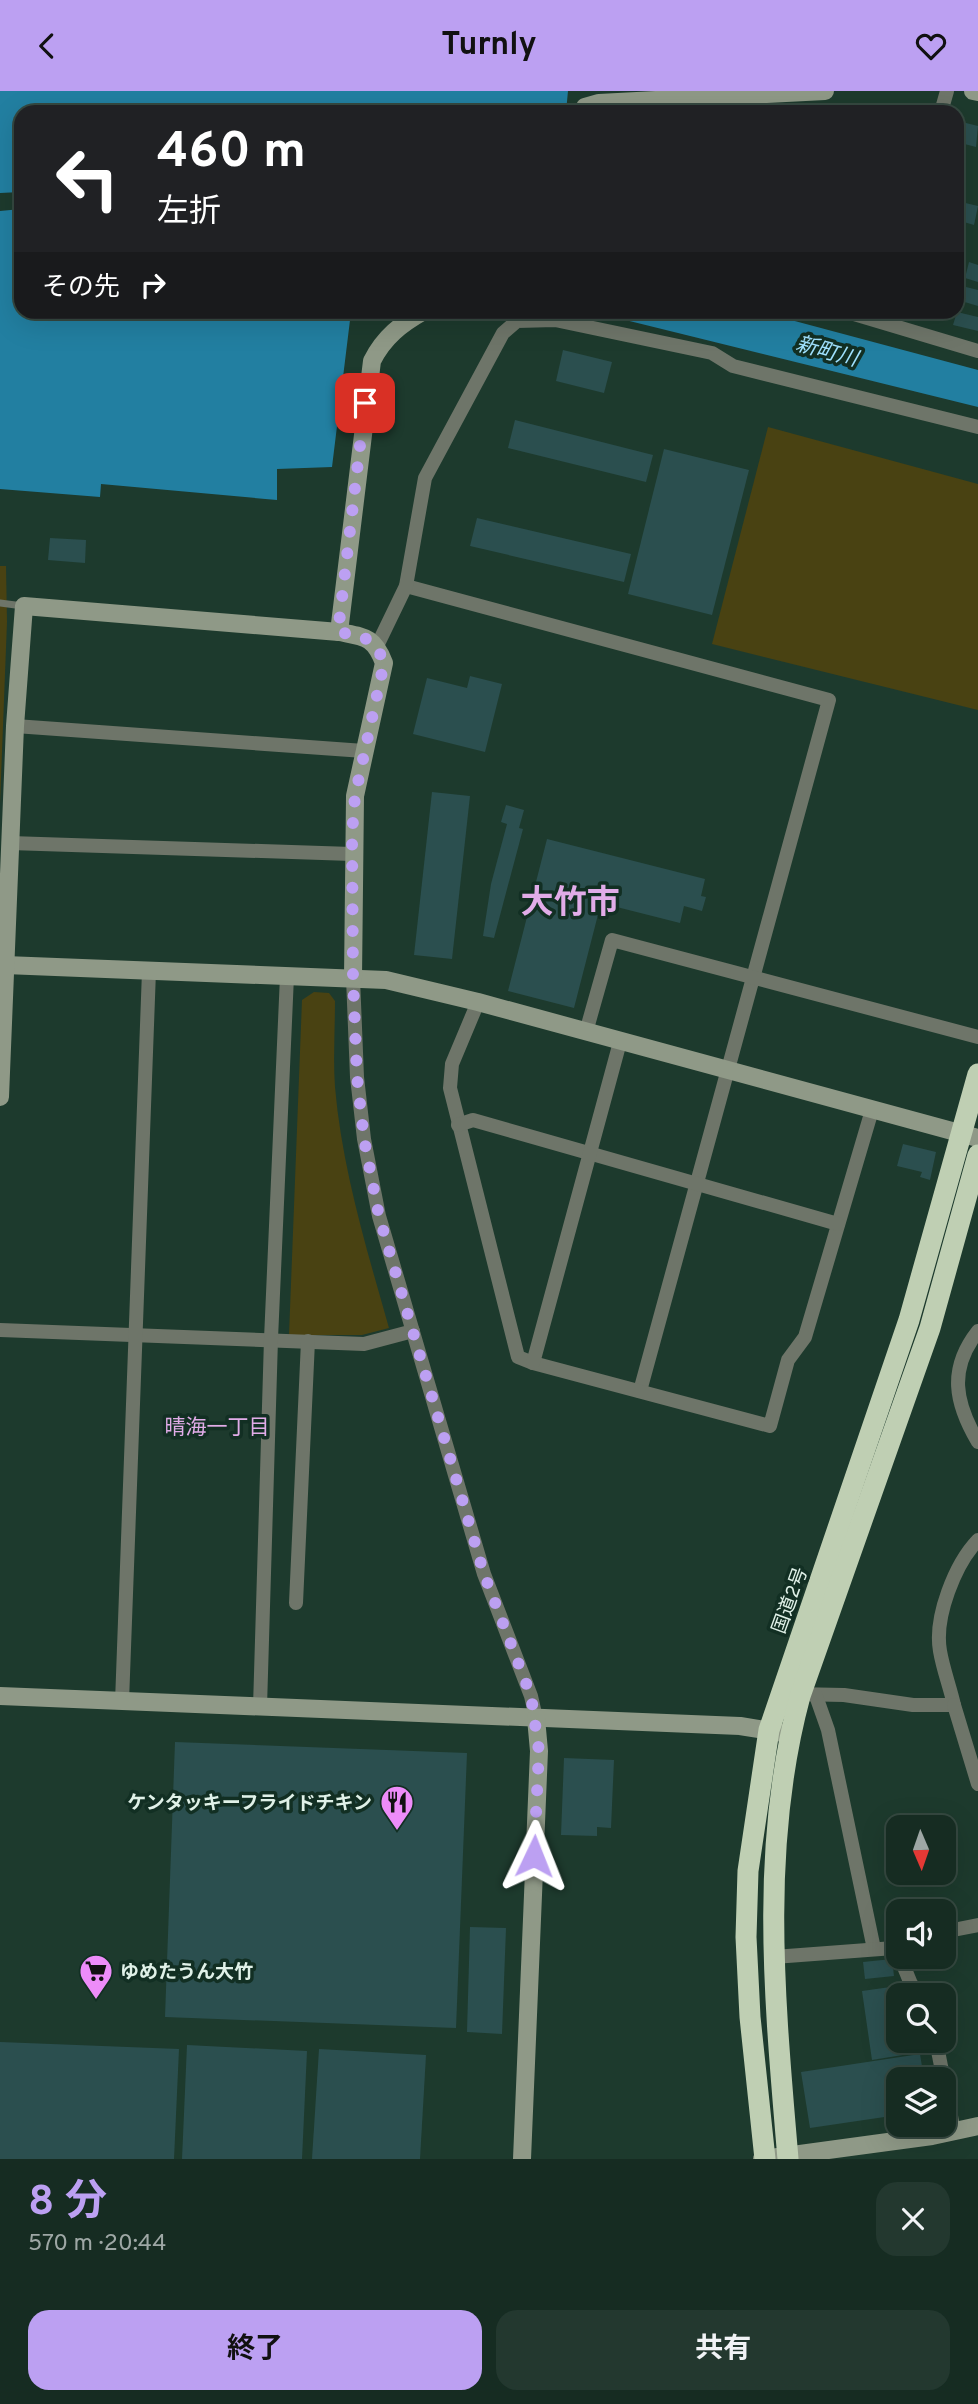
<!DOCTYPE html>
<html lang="ja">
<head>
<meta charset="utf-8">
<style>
  body { margin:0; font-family:Overpass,"Noto Sans JP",sans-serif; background:#23382f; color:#f1f3f6; height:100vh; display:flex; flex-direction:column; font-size:26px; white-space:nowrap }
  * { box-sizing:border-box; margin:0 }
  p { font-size:23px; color:#9ea7a5 }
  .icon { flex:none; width:38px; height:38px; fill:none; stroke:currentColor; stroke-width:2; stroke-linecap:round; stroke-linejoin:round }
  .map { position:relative; height:2068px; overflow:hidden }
  .drawer { display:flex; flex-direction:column; background:#162c22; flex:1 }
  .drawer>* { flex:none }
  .banner { position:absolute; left:14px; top:14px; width:950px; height:214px; border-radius:21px; box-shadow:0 7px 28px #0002,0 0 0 2px #354840; background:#202124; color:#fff; overflow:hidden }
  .needle { width:46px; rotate:178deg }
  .buttons { position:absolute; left:886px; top:1724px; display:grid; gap:14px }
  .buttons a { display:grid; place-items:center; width:70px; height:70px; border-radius:14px; background:#162c22; box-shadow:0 7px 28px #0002,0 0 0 2px #354840; font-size:35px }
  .pin { position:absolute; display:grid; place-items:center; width:60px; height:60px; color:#fff; margin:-30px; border-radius:14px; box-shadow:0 4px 10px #0006 }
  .me { position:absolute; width:77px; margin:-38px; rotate:2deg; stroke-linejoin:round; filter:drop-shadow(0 0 5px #0008) }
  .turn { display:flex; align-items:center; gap:24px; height:147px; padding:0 28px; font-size:32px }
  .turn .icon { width:91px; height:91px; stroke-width:2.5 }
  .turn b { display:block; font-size:49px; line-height:60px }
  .then { display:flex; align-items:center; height:66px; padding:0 28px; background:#0003; gap:14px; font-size:26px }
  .round { display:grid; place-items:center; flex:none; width:74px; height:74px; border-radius:21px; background:#23382f }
  .summary { display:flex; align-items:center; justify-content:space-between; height:119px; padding:0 28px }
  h1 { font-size:42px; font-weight:700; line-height:52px; color:#bca0f2 }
  .cta { display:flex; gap:14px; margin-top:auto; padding:14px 28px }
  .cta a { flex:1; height:80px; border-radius:21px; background:#bca0f2; color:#111; font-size:28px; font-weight:700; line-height:80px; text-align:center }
  .cta a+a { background:#23382f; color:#f1f3f6 }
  header { display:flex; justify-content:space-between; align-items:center; height:91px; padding:0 28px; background:#bca0f2; color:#111; font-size:32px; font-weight:700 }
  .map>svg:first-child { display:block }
  .green { fill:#494212 }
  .water { fill:#227fa1 }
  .pier { fill:#1d3a2d }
  .building { fill:#2b4f4f }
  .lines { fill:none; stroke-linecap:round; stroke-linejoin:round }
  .lane { stroke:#6e7569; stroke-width:7 }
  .street { stroke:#6e7569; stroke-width:14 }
  .secondary { stroke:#8f9987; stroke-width:18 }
  .highway { stroke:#bfcfb3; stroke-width:21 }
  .route { stroke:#bca0f2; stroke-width:12; stroke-dasharray:0 21.6 }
  .labels { text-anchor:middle; stroke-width:7; stroke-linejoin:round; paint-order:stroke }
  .street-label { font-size:19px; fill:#e0f1e8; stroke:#122f23 }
  .poi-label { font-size:19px; font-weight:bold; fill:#e0f1e8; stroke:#122f23; text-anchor:end }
  .water-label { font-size:21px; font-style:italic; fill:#a0e1fe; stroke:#122f23 }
  .neighbourhood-label { font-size:21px; fill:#e1ace8; stroke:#122f23 }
  .town-label { font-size:33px; font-weight:bold; fill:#e1ace8; stroke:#122f23 }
</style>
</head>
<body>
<header><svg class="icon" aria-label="back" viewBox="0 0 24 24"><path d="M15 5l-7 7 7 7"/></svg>Turnly<svg class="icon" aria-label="heart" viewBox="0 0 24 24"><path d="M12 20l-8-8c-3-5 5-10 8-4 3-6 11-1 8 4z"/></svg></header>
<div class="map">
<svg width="978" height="2068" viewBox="0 0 978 2068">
  <rect width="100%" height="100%" fill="#1d3a2d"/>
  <g class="green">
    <polygon points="768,336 978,393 978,619 712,553"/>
    <polygon points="0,475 6,475 7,531 0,713"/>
    <path d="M314,901l15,1 6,8c0,29 -2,58 0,86 7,82 32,163 54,241l-27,7h-73l13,-335z"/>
  </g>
  <g class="water">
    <polygon points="0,0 568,0 566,21 21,21 21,220 351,221 332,376 277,378 277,409 101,393 100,406 0,398"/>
    <polygon points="593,221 761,221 978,279 978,316"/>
  </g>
  <polygon class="pier" points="21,101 21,118 0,120 0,102"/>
  <g class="building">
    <rect x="851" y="15" width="16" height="6"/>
    <polygon points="962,31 978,35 976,56 957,51"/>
    <polygon points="957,110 978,115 974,134 957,129"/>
    <polygon points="969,171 978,174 978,191 965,187"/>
    <polygon points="962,195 978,199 978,215 958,209"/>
    <polygon points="922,220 948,220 946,228"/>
    <polygon points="957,221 978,226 978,240 953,234"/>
    <polygon points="563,259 612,271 604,302 556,290"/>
    <polygon points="515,329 653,364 646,391 508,357"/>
    <polygon points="664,358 749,379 712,524 628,503"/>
    <polygon points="477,427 631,463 624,491 470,455"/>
    <polygon points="50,447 86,449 85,472 48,469"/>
    <polygon points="470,585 502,593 485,661 413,643 427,587 467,597"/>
    <polygon points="432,701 470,705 452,868 414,864"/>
    <polygon points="506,714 524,719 519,737 523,738 494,847 483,845 491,793 507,733 501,731"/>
    <polygon points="547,748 705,788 701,805 706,806 702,820 684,815 680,832 601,812 574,917 508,900"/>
    <polygon points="903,1053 936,1061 930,1089 920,1086 922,1081 897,1075"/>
    <polygon points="175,1651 467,1662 456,1937 165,1926"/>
    <polygon points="564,1667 614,1669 611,1737 597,1736 597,1745 561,1744"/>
    <polygon points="470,1836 506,1837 502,1943 467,1941"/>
    <polygon points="892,1868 894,1885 865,1888 863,1871"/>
    <polygon points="905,1894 906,1904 898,1904 898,1950 913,1950 915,1962 872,1969 862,1900"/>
    <polygon points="0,1951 179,1958 174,2068 0,2068"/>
    <polygon points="187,1954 307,1960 302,2068 182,2068"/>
    <polygon points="319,1958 426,1964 420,2068 312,2068"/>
    <polygon points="920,1963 924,1988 898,1988 898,2024 810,2037 801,1981"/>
  </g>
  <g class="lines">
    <polyline class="lane" points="0,512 23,515"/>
    <g class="street">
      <polyline points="941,21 947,0"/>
      <polyline points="844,220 978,260"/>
      <polyline points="406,495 829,609 640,1300"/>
      <polyline points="377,555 406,495 425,387 503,242 517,230 555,229 712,262 733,275 978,336"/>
      <polyline points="15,635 364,660"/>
      <polyline points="10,752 352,763"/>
      <polyline points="353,887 357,986 364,1048 379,1125 484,1483 531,1605 536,1627"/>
      <polyline points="478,911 452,973 450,997 518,1266 533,1272 770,1335 788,1269 805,1246 872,1019"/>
      <polyline points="586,941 612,849 978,946"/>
      <polyline points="458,1034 473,1029 838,1133"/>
      <polyline points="0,1239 364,1253 413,1240"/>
      <path d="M978,1240c-30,38 -23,72 0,111"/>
      <polyline points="533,1272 620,951"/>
      <polyline points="296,1512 308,1250"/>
      <path d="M794,1603l50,1 69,10h41c-4,-18 -11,-36 -14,-54 -6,-34 15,-87 38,-111"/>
      <polyline points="816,1605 828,1639 874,1858"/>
      <polyline points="122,1611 149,880"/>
      <polyline points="954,1614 978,1693"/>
      <polyline points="260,1616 271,1248 287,885"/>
      <polyline points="943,1841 978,1834"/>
      <polyline points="774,1866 894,1857 898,1854"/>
      <polyline points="900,1866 911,1893 921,1904"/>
      <polyline points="936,1950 954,2040"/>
    </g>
    <g class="secondary">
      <polyline points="973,0 978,1"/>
      <polyline points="583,21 585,16 599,12 825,0"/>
      <path d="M339,541l33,-271c12,-24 29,-37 52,-50"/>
      <polyline points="5,874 386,889 478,911 978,1047"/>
      <path d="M0,1006l15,-371 9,-120 315,26c25,5 35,4 45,31l-29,133 -2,182"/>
      <polyline points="0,1605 740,1635 790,1643"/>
      <polyline points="522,2068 539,1660 536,1627"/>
      <polyline points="762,2068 932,2045 978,2035"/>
    </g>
    <g class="highway">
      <polyline points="765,2068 750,1926 746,1846 748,1780 769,1639 909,1229 978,983"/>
      <path d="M788,2068c-13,-155 -29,-311 12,-463l130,-368 48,-173"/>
    </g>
  </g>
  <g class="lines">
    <path class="route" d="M365,312l-27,229c26,5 36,4 46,31l-29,133 -3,38 1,144 4,99 7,62 15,77 105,358 47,122 8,55 -5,105"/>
  </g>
  <defs>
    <symbol id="restaurant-pin" viewBox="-11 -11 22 30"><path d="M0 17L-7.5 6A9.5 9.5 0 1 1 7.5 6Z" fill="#ed8cf9" stroke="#122f23"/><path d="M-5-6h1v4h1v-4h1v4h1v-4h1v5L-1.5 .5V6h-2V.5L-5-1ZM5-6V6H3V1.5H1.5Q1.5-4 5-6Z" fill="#111"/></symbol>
    <symbol id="supermarket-pin" viewBox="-11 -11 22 30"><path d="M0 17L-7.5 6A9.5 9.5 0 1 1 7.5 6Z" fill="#ed8cf9" stroke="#122f23"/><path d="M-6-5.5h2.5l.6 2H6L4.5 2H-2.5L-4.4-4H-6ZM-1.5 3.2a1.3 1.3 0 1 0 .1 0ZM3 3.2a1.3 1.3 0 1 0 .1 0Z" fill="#111"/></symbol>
  </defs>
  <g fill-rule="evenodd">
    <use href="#restaurant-pin" x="378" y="1692" width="38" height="52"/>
    <use href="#supermarket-pin" x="77" y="1861" width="38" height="52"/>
  </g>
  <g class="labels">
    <g class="street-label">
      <text transform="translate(789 1509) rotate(-70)" y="7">国道2号</text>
    </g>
    <g class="poi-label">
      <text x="372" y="1718">ケンタッキーフライドチキン</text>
      <text x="120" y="1887" text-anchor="start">ゆめたうん大竹</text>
    </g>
    <g class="water-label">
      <text transform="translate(827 260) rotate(15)" y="7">新町川</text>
    </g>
    <g class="neighbourhood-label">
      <text x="217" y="1343">晴海一丁目</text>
    </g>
    <g class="town-label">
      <text x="570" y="822">大竹市</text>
    </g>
  </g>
</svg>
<div class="buttons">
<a><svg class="needle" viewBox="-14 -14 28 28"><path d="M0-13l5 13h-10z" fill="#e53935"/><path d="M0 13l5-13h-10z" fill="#9ea7a5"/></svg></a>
<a><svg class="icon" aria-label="sound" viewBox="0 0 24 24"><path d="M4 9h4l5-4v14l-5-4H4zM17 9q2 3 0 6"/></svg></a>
<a><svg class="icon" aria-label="search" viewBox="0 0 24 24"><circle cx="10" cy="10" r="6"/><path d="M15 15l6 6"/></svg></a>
<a><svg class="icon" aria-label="layers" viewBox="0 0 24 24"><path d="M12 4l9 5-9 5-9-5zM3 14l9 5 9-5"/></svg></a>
</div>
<div class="pin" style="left:365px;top:312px;background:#d93025"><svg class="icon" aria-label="arrive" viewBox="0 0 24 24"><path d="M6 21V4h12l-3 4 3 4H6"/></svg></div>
<svg class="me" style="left:534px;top:1765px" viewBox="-20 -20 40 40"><path d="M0-17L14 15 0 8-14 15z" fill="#bca0f2" stroke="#fff" stroke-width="4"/></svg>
<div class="banner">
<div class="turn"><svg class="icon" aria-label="left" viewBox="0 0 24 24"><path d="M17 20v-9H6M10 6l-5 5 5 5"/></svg><div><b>460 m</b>左折</div></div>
<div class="then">その先<svg class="icon" aria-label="right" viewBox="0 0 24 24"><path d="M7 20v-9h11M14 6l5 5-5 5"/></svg></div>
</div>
</div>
<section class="drawer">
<div class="summary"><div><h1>8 分</h1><p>570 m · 20:44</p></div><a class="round"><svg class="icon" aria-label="close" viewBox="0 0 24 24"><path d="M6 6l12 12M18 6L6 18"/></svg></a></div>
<div class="cta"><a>終了</a><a>共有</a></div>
</section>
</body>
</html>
